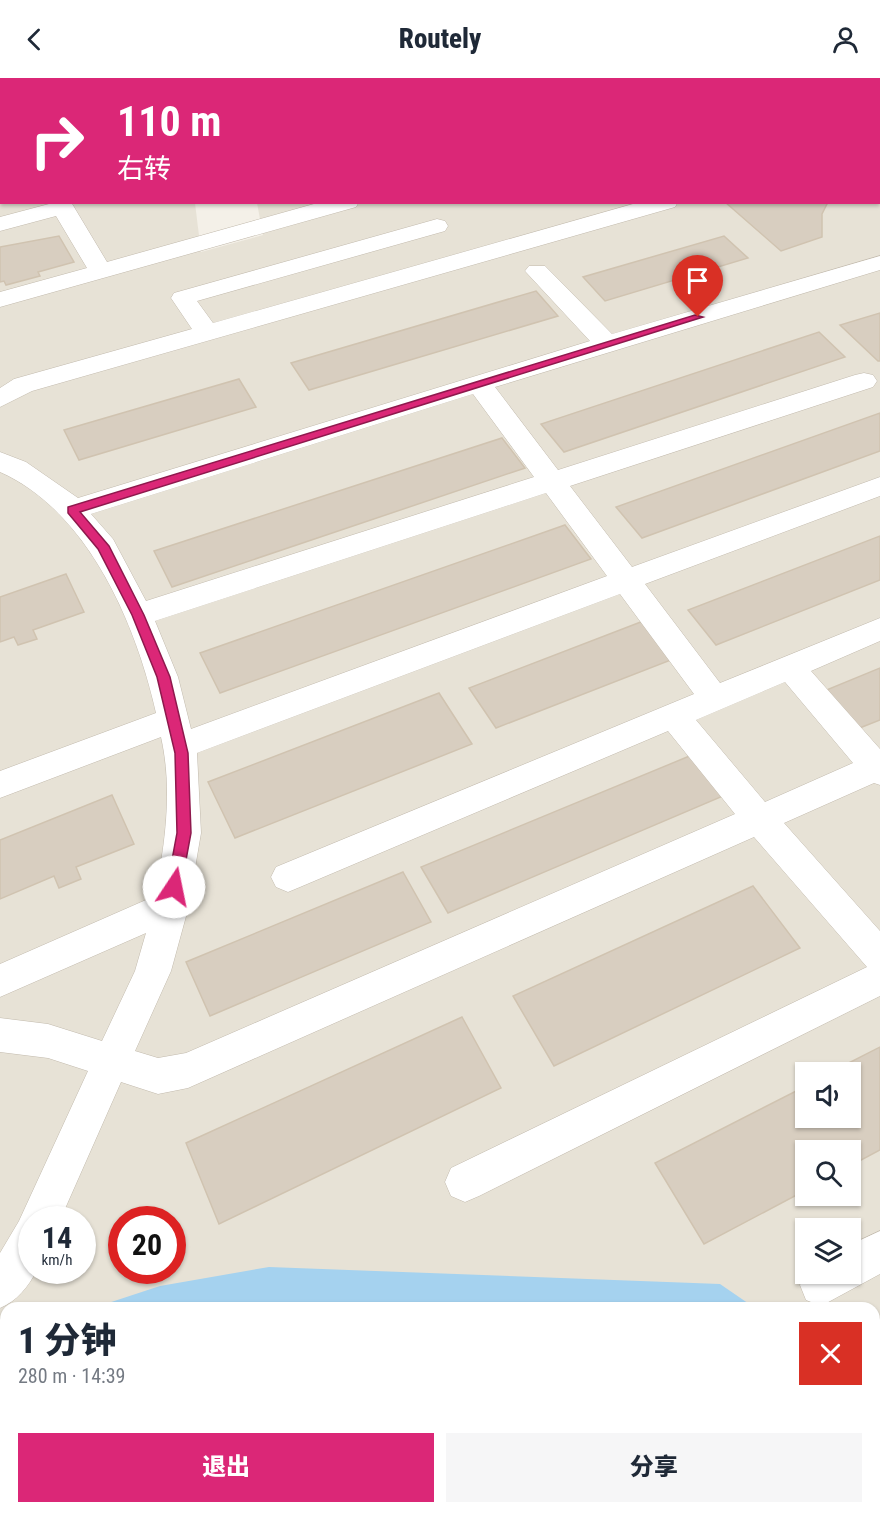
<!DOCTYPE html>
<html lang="zh">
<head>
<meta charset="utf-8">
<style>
  body { margin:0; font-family:"Roboto Condensed","Noto Sans SC",sans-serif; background:#f6f6f7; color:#1f2937; height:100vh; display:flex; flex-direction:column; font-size:22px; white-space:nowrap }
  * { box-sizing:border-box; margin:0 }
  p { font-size:20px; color:#747a83 }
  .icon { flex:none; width:33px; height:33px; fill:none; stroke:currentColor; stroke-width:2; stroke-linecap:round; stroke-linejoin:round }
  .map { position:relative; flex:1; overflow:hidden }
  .details { position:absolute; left:0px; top:1224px; width:880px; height:212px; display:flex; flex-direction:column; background:#fff; border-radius:18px 18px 0 0; box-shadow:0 2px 4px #0004 }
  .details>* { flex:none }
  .banner { position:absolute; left:0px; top:0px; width:880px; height:126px; box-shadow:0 2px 4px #0004; background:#db2777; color:#fff; overflow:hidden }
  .tools { position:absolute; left:795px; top:984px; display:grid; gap:12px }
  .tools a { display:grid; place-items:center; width:66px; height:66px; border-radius:0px; background:#fff; box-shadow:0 2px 4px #0004; font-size:30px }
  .speed { position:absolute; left:18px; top:1128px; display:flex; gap:12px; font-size:30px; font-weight:700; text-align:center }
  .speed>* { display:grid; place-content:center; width:78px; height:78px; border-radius:50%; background:#fff; box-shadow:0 2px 4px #0004; line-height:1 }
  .speed small { font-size:15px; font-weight:400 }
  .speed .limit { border:9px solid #d22; background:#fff; color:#111 }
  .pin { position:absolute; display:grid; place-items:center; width:51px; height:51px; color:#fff; margin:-62px -26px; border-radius:50% 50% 50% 0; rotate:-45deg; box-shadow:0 0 6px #0007 }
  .pin .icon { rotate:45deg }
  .me { position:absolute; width:66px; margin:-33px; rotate:11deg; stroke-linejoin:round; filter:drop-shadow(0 0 4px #0008) }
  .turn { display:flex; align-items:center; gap:21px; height:126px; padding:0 18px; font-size:27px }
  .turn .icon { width:78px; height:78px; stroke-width:2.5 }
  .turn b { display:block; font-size:42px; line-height:51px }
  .round { display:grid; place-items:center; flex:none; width:63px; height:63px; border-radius:0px; background:#f6f6f7 }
  .summary { display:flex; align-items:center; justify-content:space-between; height:102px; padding:0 18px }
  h1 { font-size:36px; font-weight:800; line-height:45px }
  .primary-button { display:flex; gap:12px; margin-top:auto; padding:12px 18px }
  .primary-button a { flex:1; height:69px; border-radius:0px; background:#db2777; color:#fff; font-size:24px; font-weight:800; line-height:69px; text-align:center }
  .primary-button a+a { background:#f6f6f7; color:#1f2937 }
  header { display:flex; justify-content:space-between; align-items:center; height:78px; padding:0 18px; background:#fff; font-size:27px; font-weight:800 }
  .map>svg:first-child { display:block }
  .residential { fill:#e7e2d6; fill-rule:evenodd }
  .water { fill:#a5d2ef }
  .building { fill:#d8cec0; stroke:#d0c3b0; stroke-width:1.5 }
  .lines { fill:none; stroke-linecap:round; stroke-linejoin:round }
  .minor-casing { stroke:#c2baad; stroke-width:1 }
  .minor { fill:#fff; fill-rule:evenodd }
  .route { fill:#db2777; stroke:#8e194d; stroke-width:1.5 }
</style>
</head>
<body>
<header><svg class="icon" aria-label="back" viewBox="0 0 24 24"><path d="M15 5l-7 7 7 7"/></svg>Routely<svg class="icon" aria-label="person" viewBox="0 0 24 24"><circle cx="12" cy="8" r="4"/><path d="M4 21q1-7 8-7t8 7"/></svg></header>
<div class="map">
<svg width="880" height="1435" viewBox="0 0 880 1435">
  <rect width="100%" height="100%" fill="#f4f0e8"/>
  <g class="residential">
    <polygon points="243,0 776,0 778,1 243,2"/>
    <path d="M0,45l2,79 193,1 6,49 62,-17 -6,-32 622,-1 1,-41v1352h-880zM806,994h44v46h-44zM806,1072h44v46h-44zM32,1142h50v50h-50zM122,1142h50v50h-50zM806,1150h44v46h-44zM6,1230h868v200h-868z"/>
  </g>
  <g class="water">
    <polygon points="269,1189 720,1206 755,1230 93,1230 160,1208"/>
    <polygon points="874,1304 880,1305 880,1377 875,1373"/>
  </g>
  <g class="building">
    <polygon points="615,0 739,0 741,2 617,2"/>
    <polygon points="725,124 828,124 822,136 822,159 781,173"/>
    <polygon points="59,158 74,184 38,194 40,198 6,207 4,203 0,204 0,169"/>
    <polygon points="724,158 748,180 605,223 583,199"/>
    <polygon points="536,213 558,238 309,312 291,285"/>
    <polygon points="880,235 880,283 878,283 840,247"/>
    <polygon points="819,254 845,279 564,374 541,346"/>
    <polygon points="239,301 256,329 79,382 64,352"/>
    <polygon points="880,335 880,373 642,460 616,429"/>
    <polygon points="502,360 525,390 172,509 154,473"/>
    <polygon points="565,447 591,481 220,615 200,575"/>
    <polygon points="880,458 880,502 716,567 688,532"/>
    <polygon points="66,496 84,534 33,552 37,561 18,567 14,559 0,564 0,519"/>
    <polygon points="646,542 676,580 496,650 469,610"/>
    <polygon points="880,590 880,642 857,651 824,613"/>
    <polygon points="439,615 472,666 235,760 208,704"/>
    <polygon points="692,677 723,718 448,835 421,789"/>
    <polygon points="112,717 134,766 76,789 81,801 59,810 54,798 0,821 0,762"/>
    <polygon points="403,794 431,844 210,938 186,884"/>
    <polygon points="753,808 800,870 554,988 513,918"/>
    <polygon points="462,939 501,1010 219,1146 186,1065"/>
    <polygon points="880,969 880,1072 850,1088 850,1072 806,1072 806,1112 704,1166 655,1085 806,1008 806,1040 850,1040 850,994 831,994"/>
    <polygon points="6,1404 6,1430 134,1430 124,1435 0,1435 0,1407"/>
    <polygon points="512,1430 692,1430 682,1435 502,1435"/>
  </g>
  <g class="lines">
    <defs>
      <g id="minor">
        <polygon points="59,0 84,0 58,2"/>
        <polygon points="272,0 292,0 293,2 273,2"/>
        <polygon points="400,0 425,0 399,2"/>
        <polygon points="548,0 569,0 570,2 549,2"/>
        <polygon points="804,0 825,0 826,2 805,2"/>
        <polygon points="830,0 851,0 852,2 831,2"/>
        <rect x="0" y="11" width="2" height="12"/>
        <rect x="879" y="24" width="1" height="12"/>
        <polygon points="2,98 2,112 0,113 0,99"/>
        <polygon points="48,124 71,124 107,184 321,124 359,124 356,129 0,229 0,214 87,190 56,138 0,153 0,139 49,126"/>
        <polygon points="640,124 678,124 675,129 32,313 0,329 0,310 14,301 192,251 171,220 174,215 437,141 445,143 448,148 445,153 197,223 213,245"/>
        <path d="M880,178v14l-385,117 63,83 297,-95 9,-2 9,2 4,6 -4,6 -303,99 62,81 248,-90v19l-235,88 75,99 160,-65v23l-69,30 69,78v36l-6,-2 -90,40 96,108v65l-401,200 -14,6 -14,-6 -6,-14 6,-14 416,-201 -113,-130 -566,251 -30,6 -37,-12 -61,138h-28v50h5c-9,17 -20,31 -37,38v-55l19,-32 69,-150 -40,-13 -48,-6v-34l48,6 54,17 33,-70 11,-38 -146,64v-33l155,-68c10,-52 18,-106 6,-159l-161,61v-27l156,-58c-20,-89 -68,-202 -156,-241v-20l26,10 52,36 512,-157 -65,-70 4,-5h16l67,68zM473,316l61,83 -388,124 -33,-62 -22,-25zM546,415l61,83 -416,153 -13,-52 -23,-56zM620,516l74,100 -418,173 -5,10 5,10 12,5 12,-5 368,-156 67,83 -549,239 -28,5 -23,-7 36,-80 17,-62 13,-76 -4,-80zM785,604l68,81 -88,39 -69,-82z"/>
        <polygon points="880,1153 880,1196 821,1228 806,1222 800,1207 806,1194 850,1196 850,1167"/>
      </g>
    </defs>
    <use href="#minor" class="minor-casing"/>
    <use href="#minor" class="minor"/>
  </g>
  <polygon class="route" points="695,237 703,239 80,434 109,468 144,537 170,599 188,675 191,755 181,809 179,814 169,814 167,809 177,755 175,675 157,599 132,537 98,471 68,435 68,429"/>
</svg>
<div class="tools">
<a><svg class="icon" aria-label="sound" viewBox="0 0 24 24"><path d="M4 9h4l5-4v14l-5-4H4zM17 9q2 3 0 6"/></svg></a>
<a><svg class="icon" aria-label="search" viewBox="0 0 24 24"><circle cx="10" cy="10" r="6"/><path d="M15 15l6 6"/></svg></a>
<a><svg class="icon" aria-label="layers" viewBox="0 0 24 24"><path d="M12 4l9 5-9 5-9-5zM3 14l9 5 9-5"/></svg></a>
</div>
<div class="speed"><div>14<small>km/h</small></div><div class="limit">20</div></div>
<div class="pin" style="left:698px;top:239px;background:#d93025"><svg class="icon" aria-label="arrive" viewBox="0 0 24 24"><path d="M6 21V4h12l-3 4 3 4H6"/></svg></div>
<svg class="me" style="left:174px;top:809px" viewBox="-20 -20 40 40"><circle r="19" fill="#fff"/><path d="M0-13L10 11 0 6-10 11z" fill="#db2777"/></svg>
<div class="banner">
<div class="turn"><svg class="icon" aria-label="right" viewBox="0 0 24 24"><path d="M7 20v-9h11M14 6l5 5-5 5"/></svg><div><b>110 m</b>右转</div></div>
</div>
<section class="details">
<div class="summary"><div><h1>1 分钟</h1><p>280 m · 14:39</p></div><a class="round" style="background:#d93025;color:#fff"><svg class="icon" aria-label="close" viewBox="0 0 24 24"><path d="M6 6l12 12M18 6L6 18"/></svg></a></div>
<div class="primary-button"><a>退出</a><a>分享</a></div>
</section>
</div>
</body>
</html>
